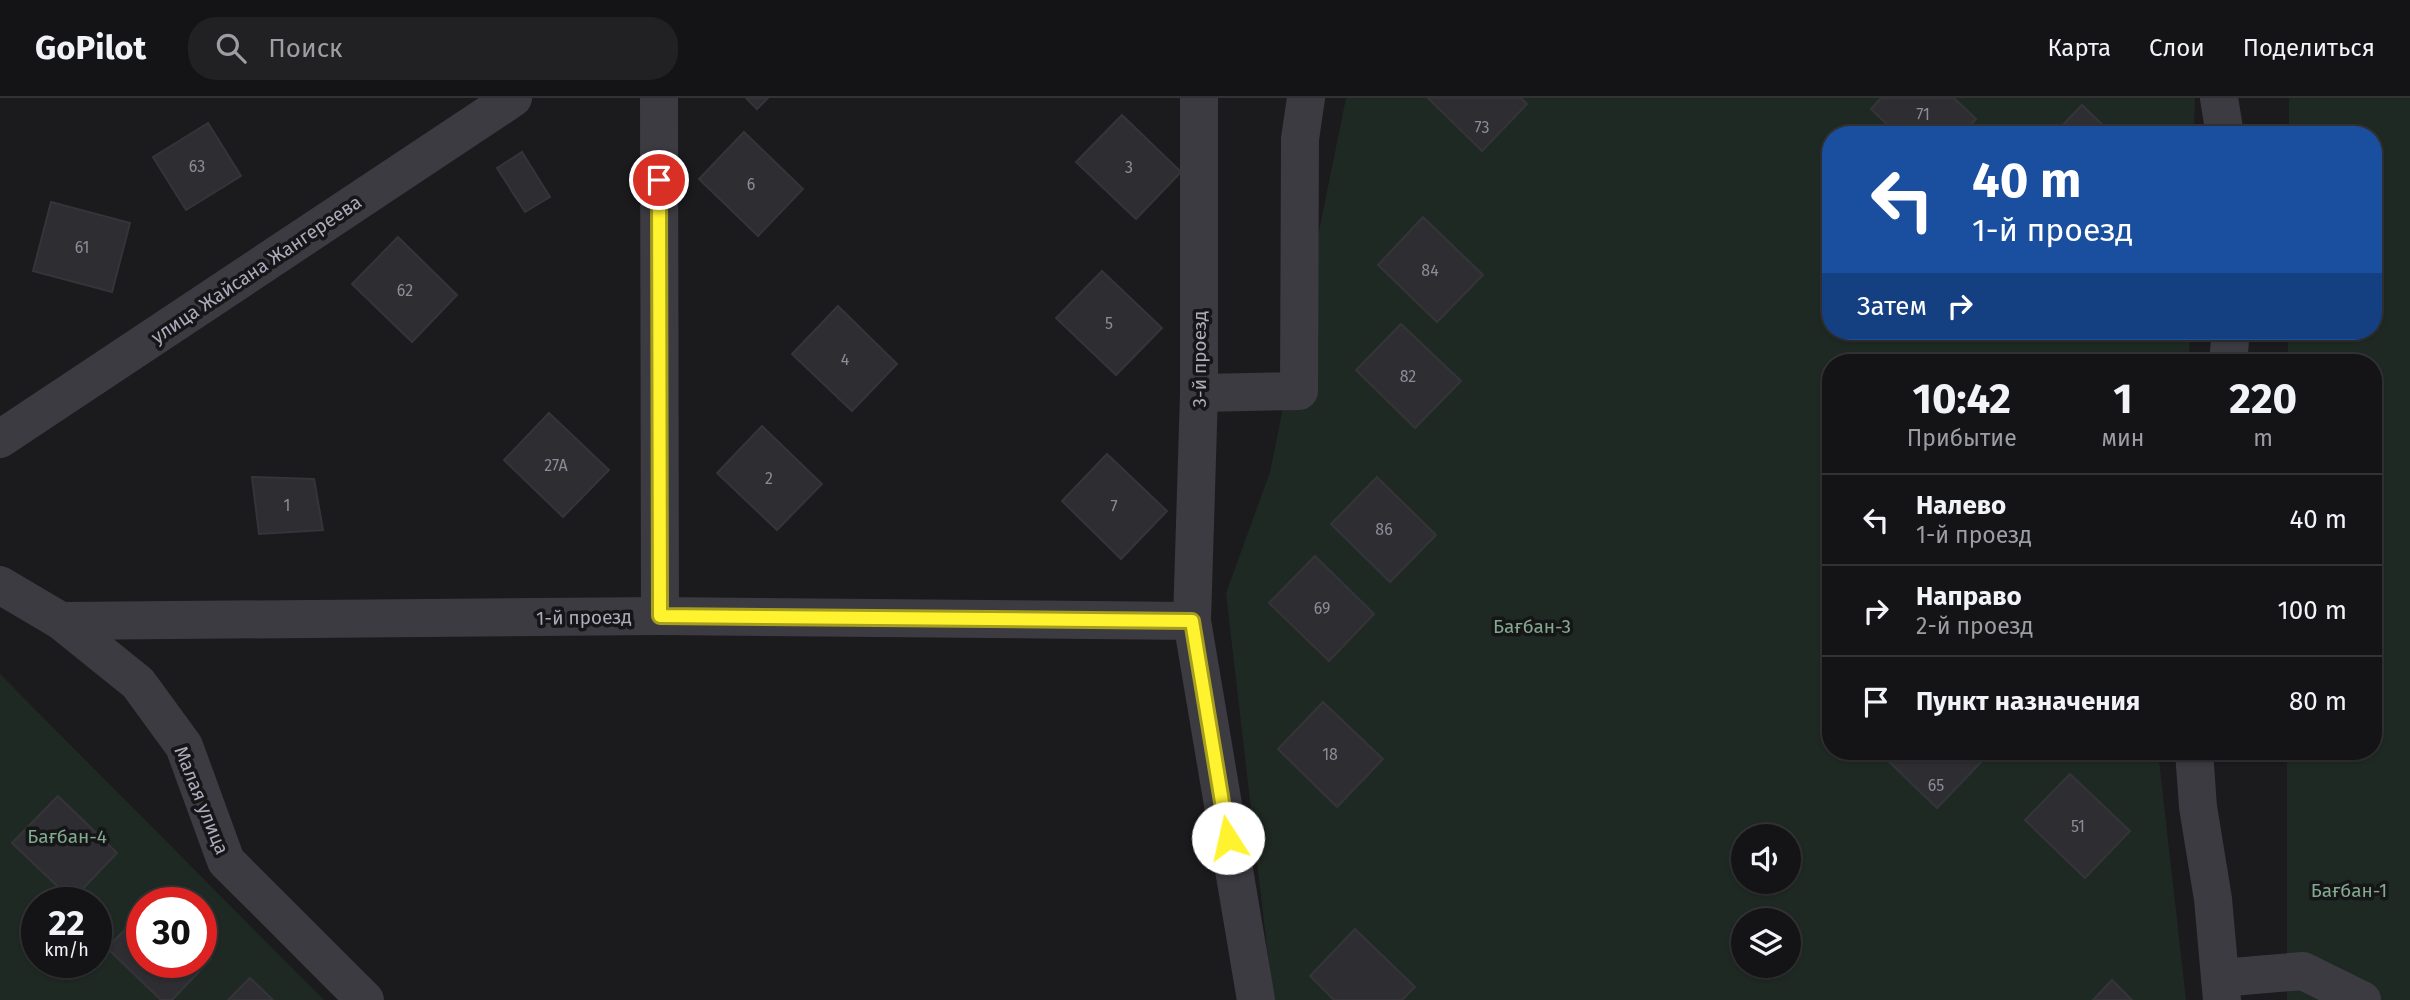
<!DOCTYPE html>
<html lang="ru">
<head>
<meta charset="utf-8">
<style>
  body { margin:0; font-family:"Fira Sans",sans-serif; background:#212123; color:#f1f3f6; height:100vh; display:flex; flex-direction:column; font-size:26px; white-space:nowrap }
  * { box-sizing:border-box; margin:0 }
  p { font-size:23px; color:#9d9ea1 }
  .icon { flex:none; width:38px; height:38px; fill:none; stroke:currentColor; stroke-width:2; stroke-linecap:round; stroke-linejoin:round }
  .map { position:relative; flex:1; overflow:hidden }
  .side { position:absolute; left:1822px; top:256px; width:560px; height:406px; display:flex; flex-direction:column; background:#141416; border-radius:28px; box-shadow:0 2px 5px #0004,0 0 0 2px #333335 }
  .side>* { flex:none }
  .banner { position:absolute; left:1822px; top:28px; width:560px; height:214px; border-radius:28px; box-shadow:0 2px 5px #0004,0 0 0 2px #333335; background:#1a4fa0; color:#fff; overflow:hidden }
  .controls { position:absolute; left:1731px; top:726px; display:grid; gap:14px }
  .controls a { display:grid; place-items:center; width:70px; height:70px; border-radius:50%; background:#141416; box-shadow:0 2px 5px #0004,0 0 0 2px #333335; font-size:35px }
  .speed { position:absolute; left:21px; top:789px; display:flex; gap:14px; font-size:35px; font-weight:700; text-align:center }
  .speed>* { display:grid; place-content:center; width:91px; height:91px; border-radius:50%; background:#141416; box-shadow:0 2px 5px #0004,0 0 0 2px #333335; line-height:1 }
  .speed small { font-size:18px; font-weight:400 }
  .speed .limit { border:10px solid #d22; background:#fff; color:#111 }
  .pin { position:absolute; display:grid; place-items:center; width:60px; height:60px; color:#fff; margin:-30px; border:4px solid #fff; border-radius:50%; box-shadow:0 2px 7px #0007 }
  .me { position:absolute; width:77px; margin:-38px; rotate:350deg; stroke-linejoin:round; filter:drop-shadow(0 0 5px #0008) }
  .turn { display:flex; align-items:center; gap:24px; height:147px; padding:0 35px; font-size:32px }
  .turn .icon { width:91px; height:91px; stroke-width:2.5 }
  .turn b { display:block; font-size:49px; line-height:60px }
  .then { display:flex; align-items:center; height:66px; padding:0 35px; background:#0003; gap:14px; font-size:26px }
  .eta { display:flex; justify-content:space-evenly; align-items:center; height:119px; text-align:center }
  .eta b { font-size:42px; font-weight:700; line-height:49px }
  ul { padding:0; list-style:none }
  li { display:flex; align-items:center; gap:21px; height:91px; padding:0 35px; border-top:2px solid #333335 }
  li div { flex:1 }
  li b { display:block; font-size:26px }
  li em { font-style:normal }
  header { display:flex; align-items:center; gap:42px; box-sizing:border-box; height:98px; padding:0 35px; background:#141416; border-bottom:2px solid #333335 }
  header strong { font-size:33px }
  nav { display:flex; gap:38px; margin-inline-start:auto; font-size:24px }
  .search { width:490px; height:63px; background:#212123; display:flex; align-items:center; gap:18px; box-sizing:border-box; padding:0 24px; border-radius:28px; color:#9d9ea1; font-size:26px }
  .map>svg:first-child { display:block }
  .green { fill:#1f2923; fill-rule:evenodd }
  .building { fill:#2e2d31; stroke:#353439; stroke-width:2 }
  .lines { fill:none; stroke-linecap:round; stroke-linejoin:round }
  .minor { stroke:#3c3b42; stroke-width:38 }
  .route-casing { stroke:#a69e1f; stroke-width:18 }
  .route { stroke:#fff330; stroke-width:12 }
  .labels { text-anchor:middle; stroke-width:7; stroke-linejoin:round; paint-order:stroke }
  .number-label { font-size:16px; fill:#8c8c99 }
  .street-label { font-size:19px; fill:#acacbd; stroke:#161518 }
  .park-label { font-size:19px; fill:#81aa8f; stroke:#161518 }
</style>
</head>
<body>
<header>
<strong>GoPilot</strong>
<div class="search"><svg class="icon" aria-label="search" viewBox="0 0 24 24"><circle cx="10" cy="10" r="6"/><path d="M15 15l6 6"/></svg>Поиск</div>
<nav><a>Карта</a><a>Слои</a><a>Поделиться</a></nav>
</header>
<div class="map">
<svg width="2410" height="902" viewBox="0 0 2410 902">
  <rect width="100%" height="100%" fill="#1b1a1d"/>
  <g class="green">
    <path d="M1346,0h849l-1,37h-364v196h361l-3,31h-358v389h328l28,249h-913l-47,-407 44,-121zM1743,738h45v46h-45zM1743,822h45v46h-45z"/>
    <polygon points="2289,0 2410,0 2410,902 2287,902 2287,653 2373,653 2373,264 2288,264 2288,233 2373,233 2373,37 2289,37"/>
    <path d="M0,576l324,326h-324zM37,805h59v59h-59zM142,805h59v59h-59z"/>
  </g>
  <g class="building">
    <polygon points="746,0 768,0 757,11"/>
    <polygon points="1428,0 1521,0 1527,6 1482,53"/>
    <polygon points="1881,0 1954,0 1976,21 1961,37 1898,37 1871,11"/>
    <polygon points="2082,7 2113,37 2053,37"/>
    <polygon points="1122,17 1181,74 1136,121 1076,64"/>
    <polygon points="208,25 241,78 186,112 153,59"/>
    <polygon points="744,34 803,91 758,138 699,81"/>
    <polygon points="522,54 550,99 525,114 497,70"/>
    <polygon points="51,104 130,125 112,194 33,173"/>
    <polygon points="1423,119 1483,177 1437,224 1378,167"/>
    <polygon points="398,139 457,197 412,244 352,186"/>
    <polygon points="1102,173 1162,230 1116,277 1056,220"/>
    <polygon points="838,208 897,266 852,313 792,256"/>
    <polygon points="1401,226 1461,283 1415,330 1356,272"/>
    <polygon points="549,315 609,372 563,419 504,362"/>
    <polygon points="762,328 822,386 777,432 717,375"/>
    <polygon points="1107,356 1167,413 1121,461 1062,403"/>
    <polygon points="252,379 314,381 323,432 259,436"/>
    <polygon points="1377,379 1436,437 1390,484 1331,426"/>
    <polygon points="1315,458 1374,516 1329,563 1269,505"/>
    <polygon points="1323,604 1383,661 1337,709 1278,651"/>
    <polygon points="1878,653 1972,653 1982,663 1937,710"/>
    <polygon points="2070,676 2130,733 2085,780 2025,722"/>
    <polygon points="58,698 117,755 72,802 12,745"/>
    <polygon points="142,814 142,864 201,864 201,851 211,861 172,902 161,902 107,850"/>
    <polygon points="1355,831 1415,889 1402,902 1334,902 1310,878"/>
    <polygon points="250,880 273,902 228,902"/>
    <polygon points="2112,882 2132,902 2093,902"/>
  </g>
  <g class="lines">
    <g class="minor">
      <polyline points="659,0 660,518"/>
      <polyline points="1199,0 1199,295 1192,523 1256,902"/>
      <polyline points="2219,0 2225,37"/>
      <polyline points="2228,264 2231,233"/>
      <polyline points="1199,295 1299,293 1300,41 1306,0"/>
      <polyline points="0,341 513,0"/>
      <polyline points="0,487 61,523 138,585 184,648 226,763 365,902"/>
      <polyline points="61,523 660,518 1192,523"/>
      <polyline points="2194,653 2198,709 2213,801 2222,902"/>
      <polyline points="2220,880 2303,873 2362,902"/>
    </g>
  </g>
  <g class="lines">
    <defs>
      <polyline id="route" points="659,82 660,518 1192,523 1228,740"/>
    </defs>
    <use href="#route" class="route-casing"/>
    <use href="#route" class="route"/>
  </g>
  <g class="labels">
    <g class="number-label">
      <text x="1923" y="22">71</text>
      <text x="1482" y="35">73</text>
      <text x="197" y="74">63</text>
      <text x="1129" y="75">3</text>
      <text x="751" y="92">6</text>
      <text x="82" y="155">61</text>
      <text x="1430" y="178">84</text>
      <text x="405" y="198">62</text>
      <text x="1109" y="231">5</text>
      <text x="845" y="267">4</text>
      <text x="1408" y="284">82</text>
      <text x="556" y="373">27А</text>
      <text x="769" y="386">2</text>
      <text x="287" y="413">1</text>
      <text x="1114" y="414">7</text>
      <text x="1384" y="437">86</text>
      <text x="1322" y="516">69</text>
      <text x="1330" y="662">18</text>
      <text x="1936" y="693">65</text>
      <text x="2078" y="734">51</text>
    </g>
    <g class="street-label">
      <text transform="translate(256 171) rotate(-34)" y="7">улица Жайсана Жангереева</text>
      <text transform="translate(1199 261) rotate(-90)" y="7">3-й проезд</text>
      <text transform="translate(584 519) rotate(-1)" y="7">1-й проезд</text>
      <text transform="translate(202 702) rotate(68)" y="7">Малая улица</text>
    </g>
    <g class="park-label">
      <text x="1532" y="535">Бағбан-3</text>
      <text x="67" y="745">Бағбан-4</text>
      <text x="2349" y="799">Бағбан-1</text>
    </g>
  </g>
</svg>
<div class="controls">
<a><svg class="icon" aria-label="sound" viewBox="0 0 24 24"><path d="M4 9h4l5-4v14l-5-4H4zM17 9q2 3 0 6"/></svg></a>
<a><svg class="icon" aria-label="layers" viewBox="0 0 24 24"><path d="M12 4l9 5-9 5-9-5zM3 14l9 5 9-5"/></svg></a>
</div>
<div class="speed"><div>22<small>km/h</small></div><div class="limit">30</div></div>
<div class="pin" style="left:659px;top:82px;background:#d93025"><svg class="icon" aria-label="arrive" viewBox="0 0 24 24"><path d="M6 21V4h12l-3 4 3 4H6"/></svg></div>
<svg class="me" style="left:1228px;top:740px" viewBox="-20 -20 40 40"><circle r="19" fill="#fff"/><path d="M0-13L10 11 0 6-10 11z" fill="#fff330"/></svg>
<div class="banner">
<div class="turn"><svg class="icon" aria-label="left" viewBox="0 0 24 24"><path d="M17 20v-9H6M10 6l-5 5 5 5"/></svg><div><b>40 m</b>1-й проезд</div></div>
<div class="then">Затем<svg class="icon" aria-label="right" viewBox="0 0 24 24"><path d="M7 20v-9h11M14 6l5 5-5 5"/></svg></div>
</div>
<section class="side">
<div class="eta">
<div><b>10:42</b><p>Прибытие</p></div>
<div><b>1</b><p>мин</p></div>
<div><b>220</b><p>m</p></div>
</div>
<ul>
<li><svg class="icon" aria-label="left" viewBox="0 0 24 24"><path d="M17 20v-9H6M10 6l-5 5 5 5"/></svg><div><b>Налево</b><p>1-й проезд</p></div><em>40 m</em></li>
<li><svg class="icon" aria-label="right" viewBox="0 0 24 24"><path d="M7 20v-9h11M14 6l5 5-5 5"/></svg><div><b>Направо</b><p>2-й проезд</p></div><em>100 m</em></li>
<li><svg class="icon" aria-label="arrive" viewBox="0 0 24 24"><path d="M6 21V4h12l-3 4 3 4H6"/></svg><div><b>Пункт назначения</b></div><em>80 m</em></li>
</ul>
</section>
</div>
</body>
</html>
